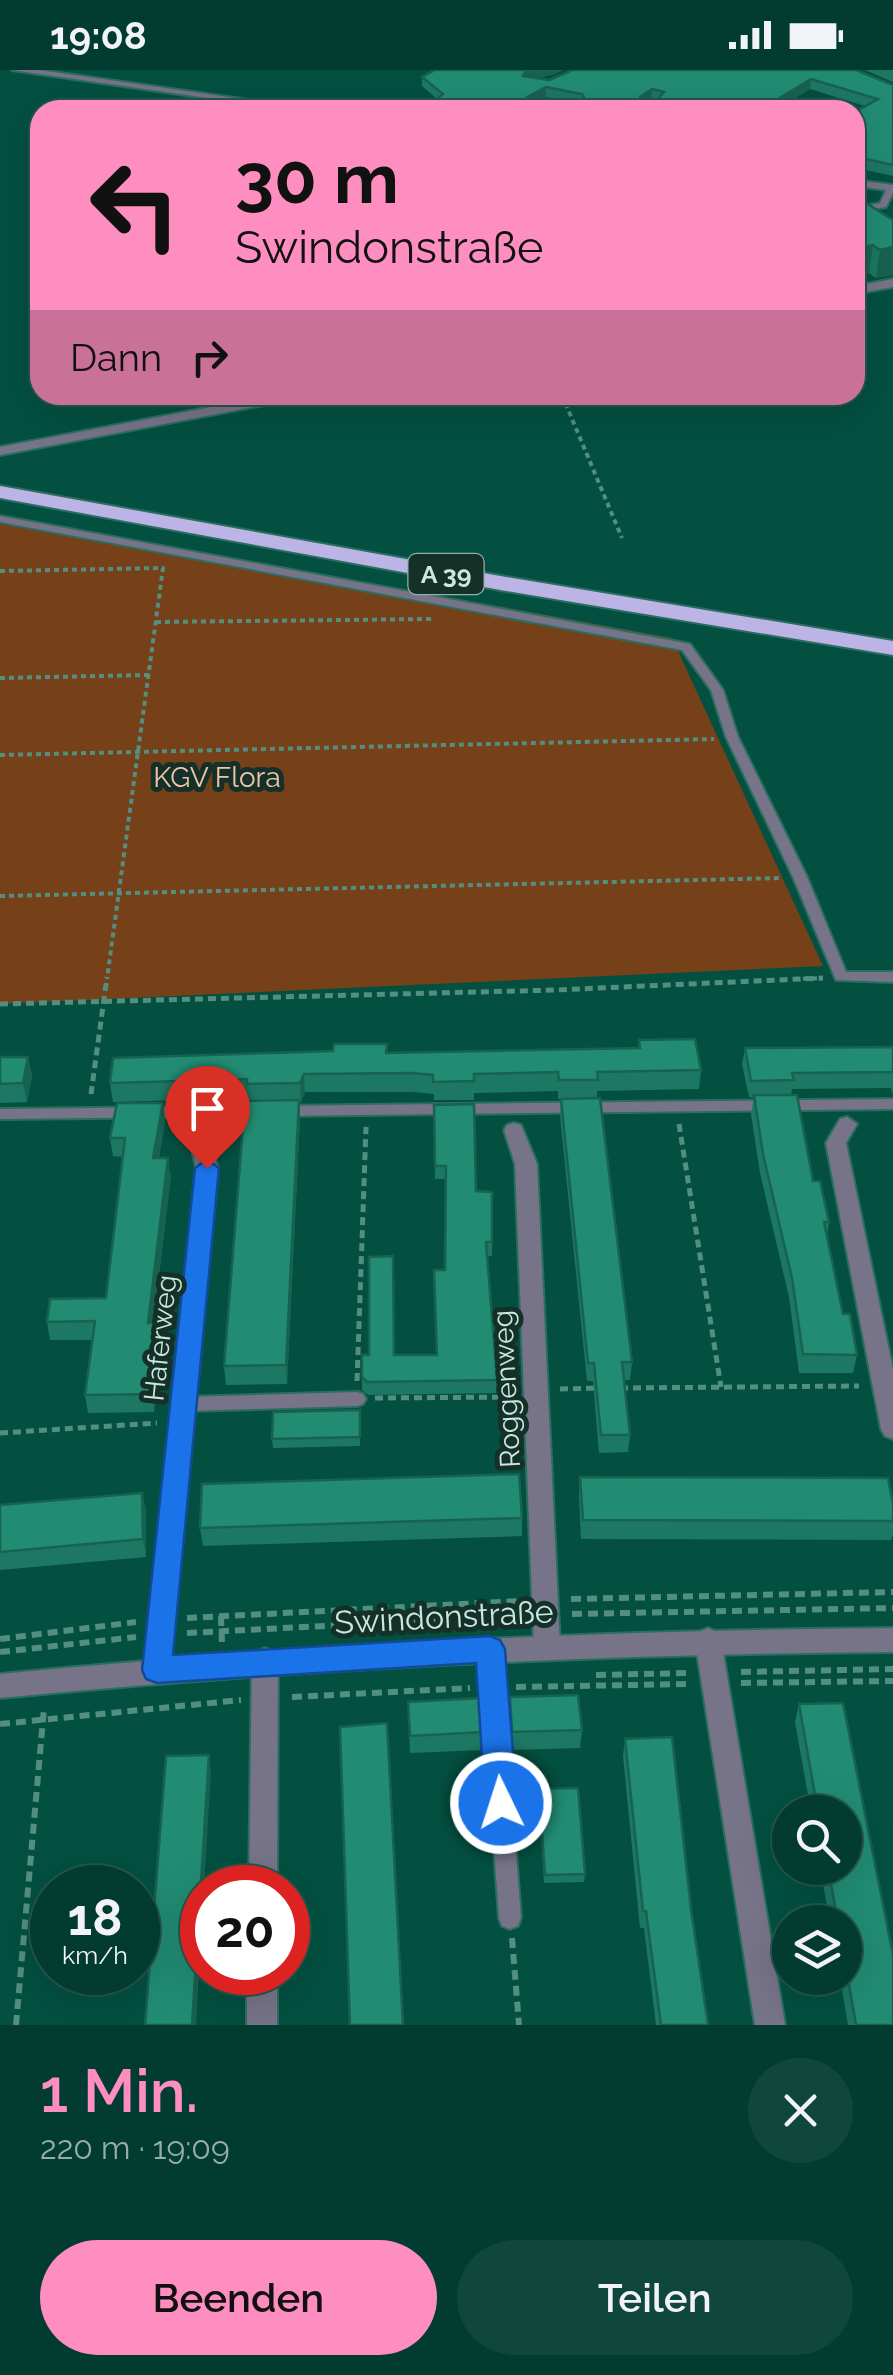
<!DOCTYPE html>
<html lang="de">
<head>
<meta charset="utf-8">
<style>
  body { margin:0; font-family:Raleway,sans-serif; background:#10473c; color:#f1f3f6; height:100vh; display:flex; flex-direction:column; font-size:38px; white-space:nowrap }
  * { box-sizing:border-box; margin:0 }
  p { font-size:32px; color:#96adab }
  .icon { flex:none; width:55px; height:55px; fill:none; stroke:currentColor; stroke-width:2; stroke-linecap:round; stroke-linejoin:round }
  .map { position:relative; height:1955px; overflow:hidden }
  .drawer { display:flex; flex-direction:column; background:#023c30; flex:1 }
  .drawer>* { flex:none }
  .top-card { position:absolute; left:30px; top:30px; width:835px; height:305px; border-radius:30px; box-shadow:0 10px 40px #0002,0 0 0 2px #23564c; background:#fd8ebf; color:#111; overflow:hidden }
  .buttons { position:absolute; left:772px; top:1725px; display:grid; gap:20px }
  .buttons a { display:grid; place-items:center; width:90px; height:90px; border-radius:50%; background:#023c30; box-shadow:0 10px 40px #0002,0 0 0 2px #23564c; font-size:50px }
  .speed { position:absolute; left:30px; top:1795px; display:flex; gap:20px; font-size:50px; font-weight:700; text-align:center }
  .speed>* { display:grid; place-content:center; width:130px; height:130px; border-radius:50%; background:#023c30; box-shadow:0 10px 40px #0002,0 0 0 2px #23564c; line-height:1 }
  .speed small { font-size:25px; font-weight:400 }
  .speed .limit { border:15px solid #d22; background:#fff; color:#111 }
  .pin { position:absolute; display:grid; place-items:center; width:85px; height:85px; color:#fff; margin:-102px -42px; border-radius:50% 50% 50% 0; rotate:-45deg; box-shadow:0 0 10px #0007 }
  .pin .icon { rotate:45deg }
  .me { position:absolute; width:110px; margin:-55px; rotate:356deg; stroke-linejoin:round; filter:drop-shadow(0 0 8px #0008) }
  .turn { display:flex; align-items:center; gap:35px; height:210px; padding:0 40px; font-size:45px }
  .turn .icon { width:130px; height:130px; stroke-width:2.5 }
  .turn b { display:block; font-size:70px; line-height:85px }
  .then { display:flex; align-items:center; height:95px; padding:0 40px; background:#0003; gap:20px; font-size:38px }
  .round { display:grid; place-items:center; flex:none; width:105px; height:105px; border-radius:52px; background:#10473c }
  .summary { display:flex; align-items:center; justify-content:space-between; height:170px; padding:0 40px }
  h1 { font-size:60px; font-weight:600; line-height:75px; color:#fd8ebf }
  .primary-button { display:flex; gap:20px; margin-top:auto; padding:20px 40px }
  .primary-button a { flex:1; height:115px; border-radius:60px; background:#fd8ebf; color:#111; font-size:40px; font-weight:600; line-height:115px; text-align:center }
  .primary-button a+a { background:#10473c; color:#f1f3f6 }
  .status { display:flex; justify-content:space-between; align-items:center; height:70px; padding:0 50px; background:#023c30; direction:ltr }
  .status svg { height:28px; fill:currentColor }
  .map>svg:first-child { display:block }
  .green { fill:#764018 }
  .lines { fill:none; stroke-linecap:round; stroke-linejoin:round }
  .service-casing { stroke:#2b6e60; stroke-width:4 }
  .minor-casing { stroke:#2b6e60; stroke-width:4 }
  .tertiary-casing { stroke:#2b6e60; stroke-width:4 }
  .motorway-casing { stroke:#2b6e60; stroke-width:4 }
  .path-far2 { stroke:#548e80; stroke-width:4; stroke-dasharray:5 4; stroke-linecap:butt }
  .path-far1 { stroke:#548e80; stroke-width:5; stroke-dasharray:8 5; stroke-linecap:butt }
  .path { stroke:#548e80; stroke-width:6; stroke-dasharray:10 6; stroke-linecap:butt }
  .service { fill:#777389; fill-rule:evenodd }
  .minor { fill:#777389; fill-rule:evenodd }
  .tertiary { fill:#777389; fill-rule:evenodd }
  .motorway { fill:#bcb3e6; fill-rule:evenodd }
  .wall { fill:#1d7863; fill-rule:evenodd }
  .shaded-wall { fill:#186250 }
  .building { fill:#228c73; stroke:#186250; stroke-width:2.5; fill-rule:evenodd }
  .route { fill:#1a73e8; stroke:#114b97; stroke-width:2.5 }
  .labels { text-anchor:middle; stroke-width:10; stroke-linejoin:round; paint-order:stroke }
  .shield { fill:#153028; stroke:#93b1a7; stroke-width:2.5 }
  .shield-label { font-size:25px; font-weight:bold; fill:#c9e8de }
  .park-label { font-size:28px; fill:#f0c4a9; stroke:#153028 }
  .street-label { font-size:28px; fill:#c9e8de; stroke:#153028 }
  .near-street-label { font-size:32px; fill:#c9e8de; stroke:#153028 }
</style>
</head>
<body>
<div class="status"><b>19:08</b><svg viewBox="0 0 49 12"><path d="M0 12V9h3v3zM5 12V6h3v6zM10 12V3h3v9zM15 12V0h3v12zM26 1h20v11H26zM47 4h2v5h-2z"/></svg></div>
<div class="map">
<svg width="893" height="1955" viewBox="0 0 893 1955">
  <rect width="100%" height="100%" fill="#035040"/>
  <polygon class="green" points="0,445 672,568 823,896 0,934"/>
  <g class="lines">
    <defs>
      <g id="service">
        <polygon points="888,116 893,116 893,123 886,137 855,142 855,138 880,133"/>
        <polygon points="0,446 690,574 723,620 738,667 807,807 846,902 893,902 893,912 836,910 793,807 726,667 711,620 682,580 0,452"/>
        <polygon points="893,1029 893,1039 0,1049 0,1039"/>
        <polygon points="357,1322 363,1324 366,1329 363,1334 357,1336 184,1341 178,1339 175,1334 178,1329 184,1327"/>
        <polygon points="490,1570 497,1573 500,1579 521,1848 518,1856 510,1859 502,1856 499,1848 480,1579 483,1573"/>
      </g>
      <g id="minor">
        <polygon points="847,1047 857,1054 846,1073 893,1300 893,1369 885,1366 881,1359 826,1073 840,1049"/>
        <polygon points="514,1053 521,1055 537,1094 560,1577 556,1585 547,1589 538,1585 534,1577 515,1094 504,1060 507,1055"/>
        <polygon points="199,1056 206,1058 218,1098 170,1600 166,1608 157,1612 148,1608 144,1600 196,1098 189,1063 192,1058"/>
        <polygon points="708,1558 717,1562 721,1570 785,1955 755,1955 695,1570 699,1562"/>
        <polygon points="265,1578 274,1582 278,1590 277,1818 249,1818 252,1590 256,1582"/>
        <rect x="247" y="1902" width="30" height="53"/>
      </g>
      <g id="tertiary">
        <polygon points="12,0 39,0 318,40 290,40"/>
        <polygon points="855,110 893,115 893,121 855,116"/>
        <polygon points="893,209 893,217 855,224 855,216"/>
        <polygon points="275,325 303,325 296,329 0,385 0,377"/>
        <path d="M893,1558v24c-299,2 -596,17 -893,46v-24c297,-29 594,-44 893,-46z"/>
      </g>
      <polygon id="motorway" points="0,416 506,507 893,571 893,585 506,521 0,428"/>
    </defs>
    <use href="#service" class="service-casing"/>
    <use href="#minor" class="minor-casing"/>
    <use href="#tertiary" class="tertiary-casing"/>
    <use href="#motorway" class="motorway-casing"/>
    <g class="path-far2">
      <polyline points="562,325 622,468"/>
      <polyline points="313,333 353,325"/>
      <polyline points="0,501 163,498 107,909"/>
      <polyline points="156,552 433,549"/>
      <polyline points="0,608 149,605"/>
      <polyline points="0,685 714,669"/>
      <polyline points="0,826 782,808"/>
      <polyline points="794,909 823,908"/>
    </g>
    <g class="path-far1">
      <polyline points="0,934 556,920 823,908"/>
      <polyline points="91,1024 107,907"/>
      <polyline points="679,1054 721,1317"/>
      <polyline points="357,1311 366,1057"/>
      <polyline points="620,1318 859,1316"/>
      <polyline points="560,1319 599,1318"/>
      <polyline points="375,1328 514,1327"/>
      <polyline points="0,1363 157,1353"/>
    </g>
    <g class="path">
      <polyline points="571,1529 893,1522"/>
      <polyline points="572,1544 893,1538"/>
      <polyline points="221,1546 222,1574"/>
      <polyline points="187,1548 520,1531"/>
      <polyline points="187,1563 521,1546"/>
      <polyline points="0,1569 136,1552"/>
      <polyline points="0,1582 136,1567"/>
      <polyline points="741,1602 893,1599"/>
      <polyline points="596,1605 690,1603"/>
      <polyline points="741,1613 893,1611"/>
      <polyline points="516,1617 690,1614"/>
      <polyline points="292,1627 470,1618"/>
      <polyline points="0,1654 241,1630"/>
      <polyline points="512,1868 519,1955"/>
      <polyline points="16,1955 44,1638"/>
    </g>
    <use href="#service" class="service"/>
    <use href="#minor" class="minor"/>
    <use href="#tertiary" class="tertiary"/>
    <use href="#motorway" class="motorway"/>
  </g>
  <g class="wall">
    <path d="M856,0l37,15v91l-37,-8 -1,6v-62l10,-6 -55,-17 -35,21h-345v-5l7,-6 -15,-13v-9l133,-3 -17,4 11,2zM546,27l20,4 -30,1z"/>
    <polygon points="865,0 893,0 893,12"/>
    <polygon points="855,126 893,150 893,205 876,208 869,203 858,205 855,203"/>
    <polygon points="639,970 701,1000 699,1019 597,1021 597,1028 632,1292 630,1310 624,1310 630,1365 628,1382 599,1383 593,1311 587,1311 560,1046 561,1029 558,1029 558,1021 474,1023 474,1030 434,1030 434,1024 413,1022 305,1022 301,1032 299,1032 300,1049 287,1314 226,1315 224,1296 248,1028 113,1032 110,1013 387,983 638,978"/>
    <polygon points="893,977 893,1025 891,1018 792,1019 791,1025 813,1111 829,1152 827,1166 843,1244 857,1285 853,1303 799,1303 789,1227 760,1103 751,1044 754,1027 749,1027 742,994 745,978"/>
    <polygon points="0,987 28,987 32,1006 27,1032 0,1033"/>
    <polygon points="163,1033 165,1051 159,1088 171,1106 153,1253 159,1253 162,1271 154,1342 88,1343 85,1325 92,1270 50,1270 47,1252 106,1228 123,1087 113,1086 110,1068"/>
    <polygon points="434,1035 476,1121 492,1122 492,1186 487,1186 497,1323 368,1325 362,1320 362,1285 437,1285 445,1200 446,1109 435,1109"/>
    <polygon points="360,1340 360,1376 273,1378 272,1369"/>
    <polygon points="580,1407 893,1434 893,1464 891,1470 581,1469 579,1426"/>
    <polygon points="142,1423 146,1441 146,1487 0,1500 0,1435"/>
    <polygon points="522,1448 522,1466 203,1476 200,1458"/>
    <polygon points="510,1627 582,1660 580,1678 512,1680 509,1645"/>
    <polygon points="408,1632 484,1662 483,1680 410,1683"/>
    <polygon points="843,1633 893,1885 893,1955 848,1955 840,1908 845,1908 845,1852 830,1852 820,1798 845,1798 845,1742 811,1742 795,1652 799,1634"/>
    <polygon points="625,1669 691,1839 708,1955 656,1955 644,1858 640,1858 623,1686"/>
    <polygon points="539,1719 585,1804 584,1812 544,1813"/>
  </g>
  <g class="shaded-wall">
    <polygon points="526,0 563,0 555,4 525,10 523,6"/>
    <polygon points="811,9 810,19 775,40 760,40"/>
    <polygon points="546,17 546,27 527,37 527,27"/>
    <polygon points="652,19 651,29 639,37 640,27"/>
    <polygon points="873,175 869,203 858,205 862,177"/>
    <polygon points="893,177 893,205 876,208 880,180"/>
    <polygon points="28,987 32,1006 27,1032 23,1013"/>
    <polygon points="304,1004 305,1022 301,1032 300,1013"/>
    <polygon points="299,1030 300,1049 287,1314 286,1295"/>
    <polygon points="163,1033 165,1051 156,1106 153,1088"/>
    <polygon points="168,1088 171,1106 151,1271 148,1253"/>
    <polygon points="159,1253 162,1271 154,1342 152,1324"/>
    <polygon points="142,1423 146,1441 146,1487 143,1469"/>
    <polygon points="209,1685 211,1702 204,1818 202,1818 202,1848 196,1955 192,1955"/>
  </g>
  <g class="building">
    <path d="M435,0h93h-2l-3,6 26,4 24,-10h283l37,15v80l-36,-8 -1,7 -1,-1v-51l23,-13 -67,-20 -51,31h-296l-34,-5 13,-11 -21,-17zM546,17l36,7 4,7 -60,1 1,-5zM652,19l12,3 -10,11 -15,-1 1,-5z"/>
    <polygon points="855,126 893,150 893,177 880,180 873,175 862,177 855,173"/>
    <polygon points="695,969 701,1000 597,1002 598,1010 559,1010 558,1002 474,1004 474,1011 433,1012 433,1005 413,1003 304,1004 300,1013 247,1014 247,1009 110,1013 113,988 333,981 334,974 387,974 386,983 640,978 639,970"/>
    <polygon points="893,977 893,1002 792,1003 794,1010 751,1011 745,978"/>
    <polygon points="0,987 28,987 23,1013 0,1014"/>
    <polygon points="754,1025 797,1025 813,1111 820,1111 829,1152 824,1152 843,1244 850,1244 857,1285 803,1284 792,1208 763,1084"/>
    <polygon points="600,1028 632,1292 622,1292 630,1365 601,1365 594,1293 588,1293 561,1029"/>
    <polygon points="299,1030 286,1295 224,1296 245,1031"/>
    <polygon points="117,1033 163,1033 153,1088 168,1088 148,1253 159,1253 152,1324 85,1325 95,1251 47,1252 50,1229 106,1228 125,1068 110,1068"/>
    <polygon points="474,1034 476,1121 492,1122 492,1172 486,1172 497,1310 367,1312 362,1307 362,1285 369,1285 369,1187 393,1186 394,1285 437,1285 434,1200 445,1200 446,1096 435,1096 434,1035"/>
    <polygon points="360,1340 360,1367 272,1369 273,1342"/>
    <polygon points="519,1404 522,1448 200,1458 202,1414"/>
    <polygon points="580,1407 888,1408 893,1434 893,1451 583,1450"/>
    <polygon points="142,1423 143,1469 0,1482 0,1435"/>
    <polygon points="578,1625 582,1660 512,1662 510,1627"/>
    <polygon points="481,1628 484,1662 410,1666 408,1632"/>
    <polygon points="843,1633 893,1885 893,1955 856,1955 845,1892 845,1852 838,1852 828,1798 845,1798 845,1742 818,1742 799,1634"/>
    <polygon points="387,1653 403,1955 350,1955 340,1657"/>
    <polygon points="672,1667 691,1839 708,1955 661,1955 646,1841 643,1841 625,1669"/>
    <polygon points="209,1685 192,1955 145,1955 166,1686"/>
    <polygon points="578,1718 585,1804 545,1805 539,1719"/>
  </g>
  <polygon class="route" points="207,1089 219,1098 173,1585 490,1566 500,1570 505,1579 517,1733 512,1743 501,1748 490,1743 485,1733 476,1593 157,1613 146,1609 142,1600 195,1098"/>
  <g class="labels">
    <rect class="shield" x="408.5" y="484" width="75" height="40" rx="8"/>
    <g class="shield-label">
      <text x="446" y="513">A 39</text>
    </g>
    <g class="park-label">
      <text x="217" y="717">KGV Flora</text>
    </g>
    <g class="street-label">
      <text transform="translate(160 1268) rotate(-84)" y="10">Haferweg</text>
      <text transform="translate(506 1319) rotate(-93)" y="10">Roggenweg</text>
    </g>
    <g class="near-street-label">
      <text transform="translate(444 1547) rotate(-3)" y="11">Swindonstraße</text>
    </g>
  </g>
</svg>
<div class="buttons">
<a><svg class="icon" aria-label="search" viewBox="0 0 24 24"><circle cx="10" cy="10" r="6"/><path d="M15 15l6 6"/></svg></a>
<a><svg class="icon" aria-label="layers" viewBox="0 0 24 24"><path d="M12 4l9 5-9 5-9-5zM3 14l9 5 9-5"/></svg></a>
</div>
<div class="speed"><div>18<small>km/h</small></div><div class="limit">20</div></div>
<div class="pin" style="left:207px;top:1098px;background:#d93025"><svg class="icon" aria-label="arrive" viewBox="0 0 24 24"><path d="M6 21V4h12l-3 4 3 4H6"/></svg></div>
<svg class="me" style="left:501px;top:1733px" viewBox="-20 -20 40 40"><circle r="17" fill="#1a73e8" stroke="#fff" stroke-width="3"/><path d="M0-11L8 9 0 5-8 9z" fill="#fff"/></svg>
<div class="top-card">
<div class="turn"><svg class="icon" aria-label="left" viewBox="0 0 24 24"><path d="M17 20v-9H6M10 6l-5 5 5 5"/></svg><div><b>30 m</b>Swindonstraße</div></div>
<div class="then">Dann<svg class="icon" aria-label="right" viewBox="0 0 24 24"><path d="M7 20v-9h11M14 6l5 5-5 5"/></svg></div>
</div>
</div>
<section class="drawer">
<div class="summary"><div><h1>1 Min.</h1><p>220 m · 19:09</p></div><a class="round"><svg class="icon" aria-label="close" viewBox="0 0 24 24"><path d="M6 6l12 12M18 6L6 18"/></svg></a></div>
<div class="primary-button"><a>Beenden</a><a>Teilen</a></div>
</section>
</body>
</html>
